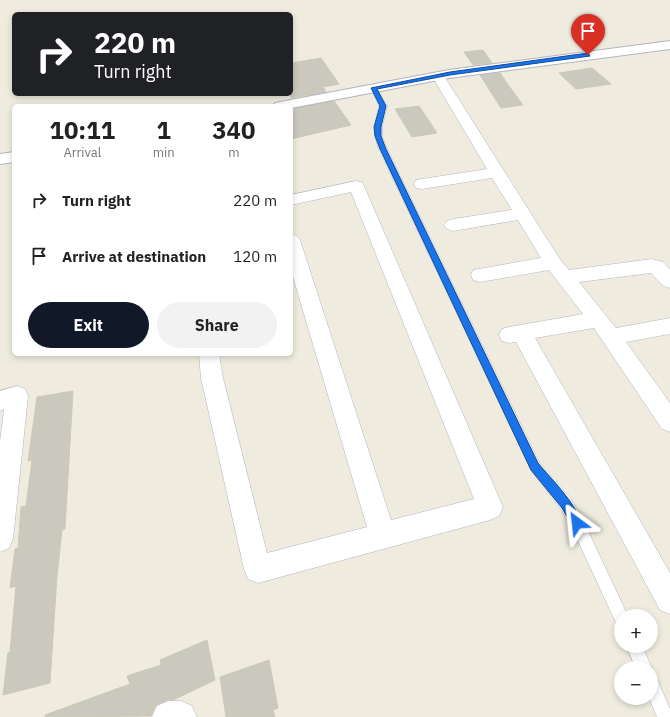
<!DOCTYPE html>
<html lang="en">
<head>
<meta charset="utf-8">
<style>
  body { margin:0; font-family:"IBM Plex Sans",sans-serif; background:#f2f2f2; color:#222; height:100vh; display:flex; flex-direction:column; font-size:15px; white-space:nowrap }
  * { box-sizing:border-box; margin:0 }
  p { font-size:13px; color:#767676 }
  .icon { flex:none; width:22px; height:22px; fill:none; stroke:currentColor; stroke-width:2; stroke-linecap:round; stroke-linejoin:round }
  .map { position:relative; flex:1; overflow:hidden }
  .details { position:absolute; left:12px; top:104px; width:281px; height:252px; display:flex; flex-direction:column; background:#fff; border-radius:6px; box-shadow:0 2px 6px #0003 }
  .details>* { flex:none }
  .guide { position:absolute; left:12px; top:12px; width:281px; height:84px; border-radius:6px; box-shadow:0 2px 6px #0003; background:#202124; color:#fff; overflow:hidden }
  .controls { position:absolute; left:614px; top:609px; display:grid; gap:8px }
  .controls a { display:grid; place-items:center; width:44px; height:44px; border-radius:50%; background:#fff; box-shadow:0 2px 6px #0003; font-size:20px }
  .pin { position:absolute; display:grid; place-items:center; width:34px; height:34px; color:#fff; margin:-41px -17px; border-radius:50% 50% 50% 0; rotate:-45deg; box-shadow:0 0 4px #0007 }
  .pin .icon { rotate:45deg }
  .me { position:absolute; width:44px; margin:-22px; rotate:330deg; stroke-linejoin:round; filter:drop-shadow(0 0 3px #0008) }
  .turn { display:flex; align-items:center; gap:14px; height:84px; padding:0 16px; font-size:18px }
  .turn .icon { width:52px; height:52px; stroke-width:2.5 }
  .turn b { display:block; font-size:28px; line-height:34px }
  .eta { display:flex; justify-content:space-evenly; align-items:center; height:68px; text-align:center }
  .eta b { font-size:24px; font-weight:700; line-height:28px }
  .button { display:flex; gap:8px; margin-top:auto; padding:8px 16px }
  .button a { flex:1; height:46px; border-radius:24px; background:#111827; color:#fff; font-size:16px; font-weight:700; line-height:46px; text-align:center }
  .button a+a { background:#f2f2f2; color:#222 }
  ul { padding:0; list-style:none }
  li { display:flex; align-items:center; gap:12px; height:56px; padding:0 16px }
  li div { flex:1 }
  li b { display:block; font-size:15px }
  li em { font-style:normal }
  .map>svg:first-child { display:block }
  .building { fill:#cbc9bd; stroke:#cbc9b8 }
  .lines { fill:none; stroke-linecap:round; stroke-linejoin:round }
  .lane-casing { stroke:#b3b3c1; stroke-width:1 }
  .street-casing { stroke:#b3b3c1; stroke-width:1 }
  .secondary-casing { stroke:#b3b3c1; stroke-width:2 }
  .lane { fill:#fff; fill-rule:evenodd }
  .street { fill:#fff; fill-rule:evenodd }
  .secondary { fill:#fff; fill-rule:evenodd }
  .route { fill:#1a73e8; stroke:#114b97 }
</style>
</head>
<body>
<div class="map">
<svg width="670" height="717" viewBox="0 0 670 717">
  <rect width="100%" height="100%" fill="#efecdf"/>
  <g class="building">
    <polygon points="483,50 492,63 473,65 464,52"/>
    <polygon points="321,58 339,84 323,87 326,92 291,98 291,63"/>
    <polygon points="592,68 611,84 576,89 559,73"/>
    <polygon points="500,73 509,86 523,105 501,108 480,75"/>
    <polygon points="334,101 351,125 291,139 291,109"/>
    <polygon points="419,106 437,133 412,137 395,109"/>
    <polygon points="73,391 65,529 62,530 57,576 50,683 3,695 8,653 10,652 16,586 10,588 15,549 18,548 21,507 26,506 32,460 28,461 37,397"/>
    <polygon points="207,640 215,680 173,700 167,700 156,705 151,716 45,717 45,715 130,684 127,676 161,665 160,660"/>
    <polygon points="269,660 278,708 273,710 275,717 226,717 220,677"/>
  </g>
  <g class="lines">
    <defs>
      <g id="lane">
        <path d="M374,86l3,2 10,18 -5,21v9l5,13 152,313 32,37 11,19 46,98h-7v9l-5,-2 -44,-95 -11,-19 -30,-39 -152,-321c-7,-18 -4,-25 0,-43l-8,-18z"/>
        <polygon points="626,646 642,646 652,668 651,670 651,668 636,668"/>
        <polygon points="651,677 657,679 670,709 670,717 657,717 649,698 651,698"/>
      </g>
      <g id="street">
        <polygon points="438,72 444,76 559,258 569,270 652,259 663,262 670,269 670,288 663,286 651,273 579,282 616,328 670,318 670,334 626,342 670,403 670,432 662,429 594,328 535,338 670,573 670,614 660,610 516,342 509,343 502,341 499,335 502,329 509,327 583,314 549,270 480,282 473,280 471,275 473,270 541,258 518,220 453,231 447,229 444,225 447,221 453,219 512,210 492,178 422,189 416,188 414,184 416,180 422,179 487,169 432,76"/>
        <polygon points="356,181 362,182 364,186 503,507 499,516 490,520 258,583 248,579 244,569 201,378 199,354 219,354 223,378 267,553 367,527 291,270 291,234 297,236 300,240 391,520 474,499 351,192 291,205 291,195"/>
        <polygon points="17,386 25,389 28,396 13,539 9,548 0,552 0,441 4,409 0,411 0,391"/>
        <polygon points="168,701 181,701 192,706 197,717 152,717 157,706"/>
      </g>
      <g id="secondary">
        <polygon points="670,41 670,49 449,78 291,108 291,106 273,106 275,103 280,102 449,70"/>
        <polygon points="14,152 14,162 0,164 0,154"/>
      </g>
    </defs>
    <use href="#lane" class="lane-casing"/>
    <use href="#street" class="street-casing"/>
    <use href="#secondary" class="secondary-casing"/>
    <use href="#lane" class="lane"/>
    <use href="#street" class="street"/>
    <use href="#secondary" class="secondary"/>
  </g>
  <path class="route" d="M588,53l2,3 -140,19 -73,14 9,17 -5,21v9l5,13 152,314c16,19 35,37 44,60l-1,4 -4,2 -4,-2 -11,-19 -31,-38 -151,-321 -5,-13 -1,-9 6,-21 -9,-18 79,-16z"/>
</svg>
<div class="controls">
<a>+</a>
<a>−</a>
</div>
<div class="pin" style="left:588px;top:55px;background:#d93025"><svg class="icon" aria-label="arrive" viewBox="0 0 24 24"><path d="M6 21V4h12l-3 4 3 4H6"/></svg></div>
<svg class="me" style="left:577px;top:523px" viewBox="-20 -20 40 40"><path d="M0-17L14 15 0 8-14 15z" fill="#1a73e8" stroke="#fff" stroke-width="4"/></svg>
<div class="guide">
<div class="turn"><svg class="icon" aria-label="right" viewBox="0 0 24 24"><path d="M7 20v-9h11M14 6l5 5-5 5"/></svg><div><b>220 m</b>Turn right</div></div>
</div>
<section class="details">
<div class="eta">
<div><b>10:11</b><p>Arrival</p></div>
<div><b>1</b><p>min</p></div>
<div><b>340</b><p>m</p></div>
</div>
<ul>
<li><svg class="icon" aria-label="right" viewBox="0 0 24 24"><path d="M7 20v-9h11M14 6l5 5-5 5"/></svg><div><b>Turn right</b></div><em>220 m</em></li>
<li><svg class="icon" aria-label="arrive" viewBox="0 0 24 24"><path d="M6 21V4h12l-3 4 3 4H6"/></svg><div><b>Arrive at destination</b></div><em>120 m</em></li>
</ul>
<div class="button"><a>Exit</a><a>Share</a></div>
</section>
</div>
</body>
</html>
